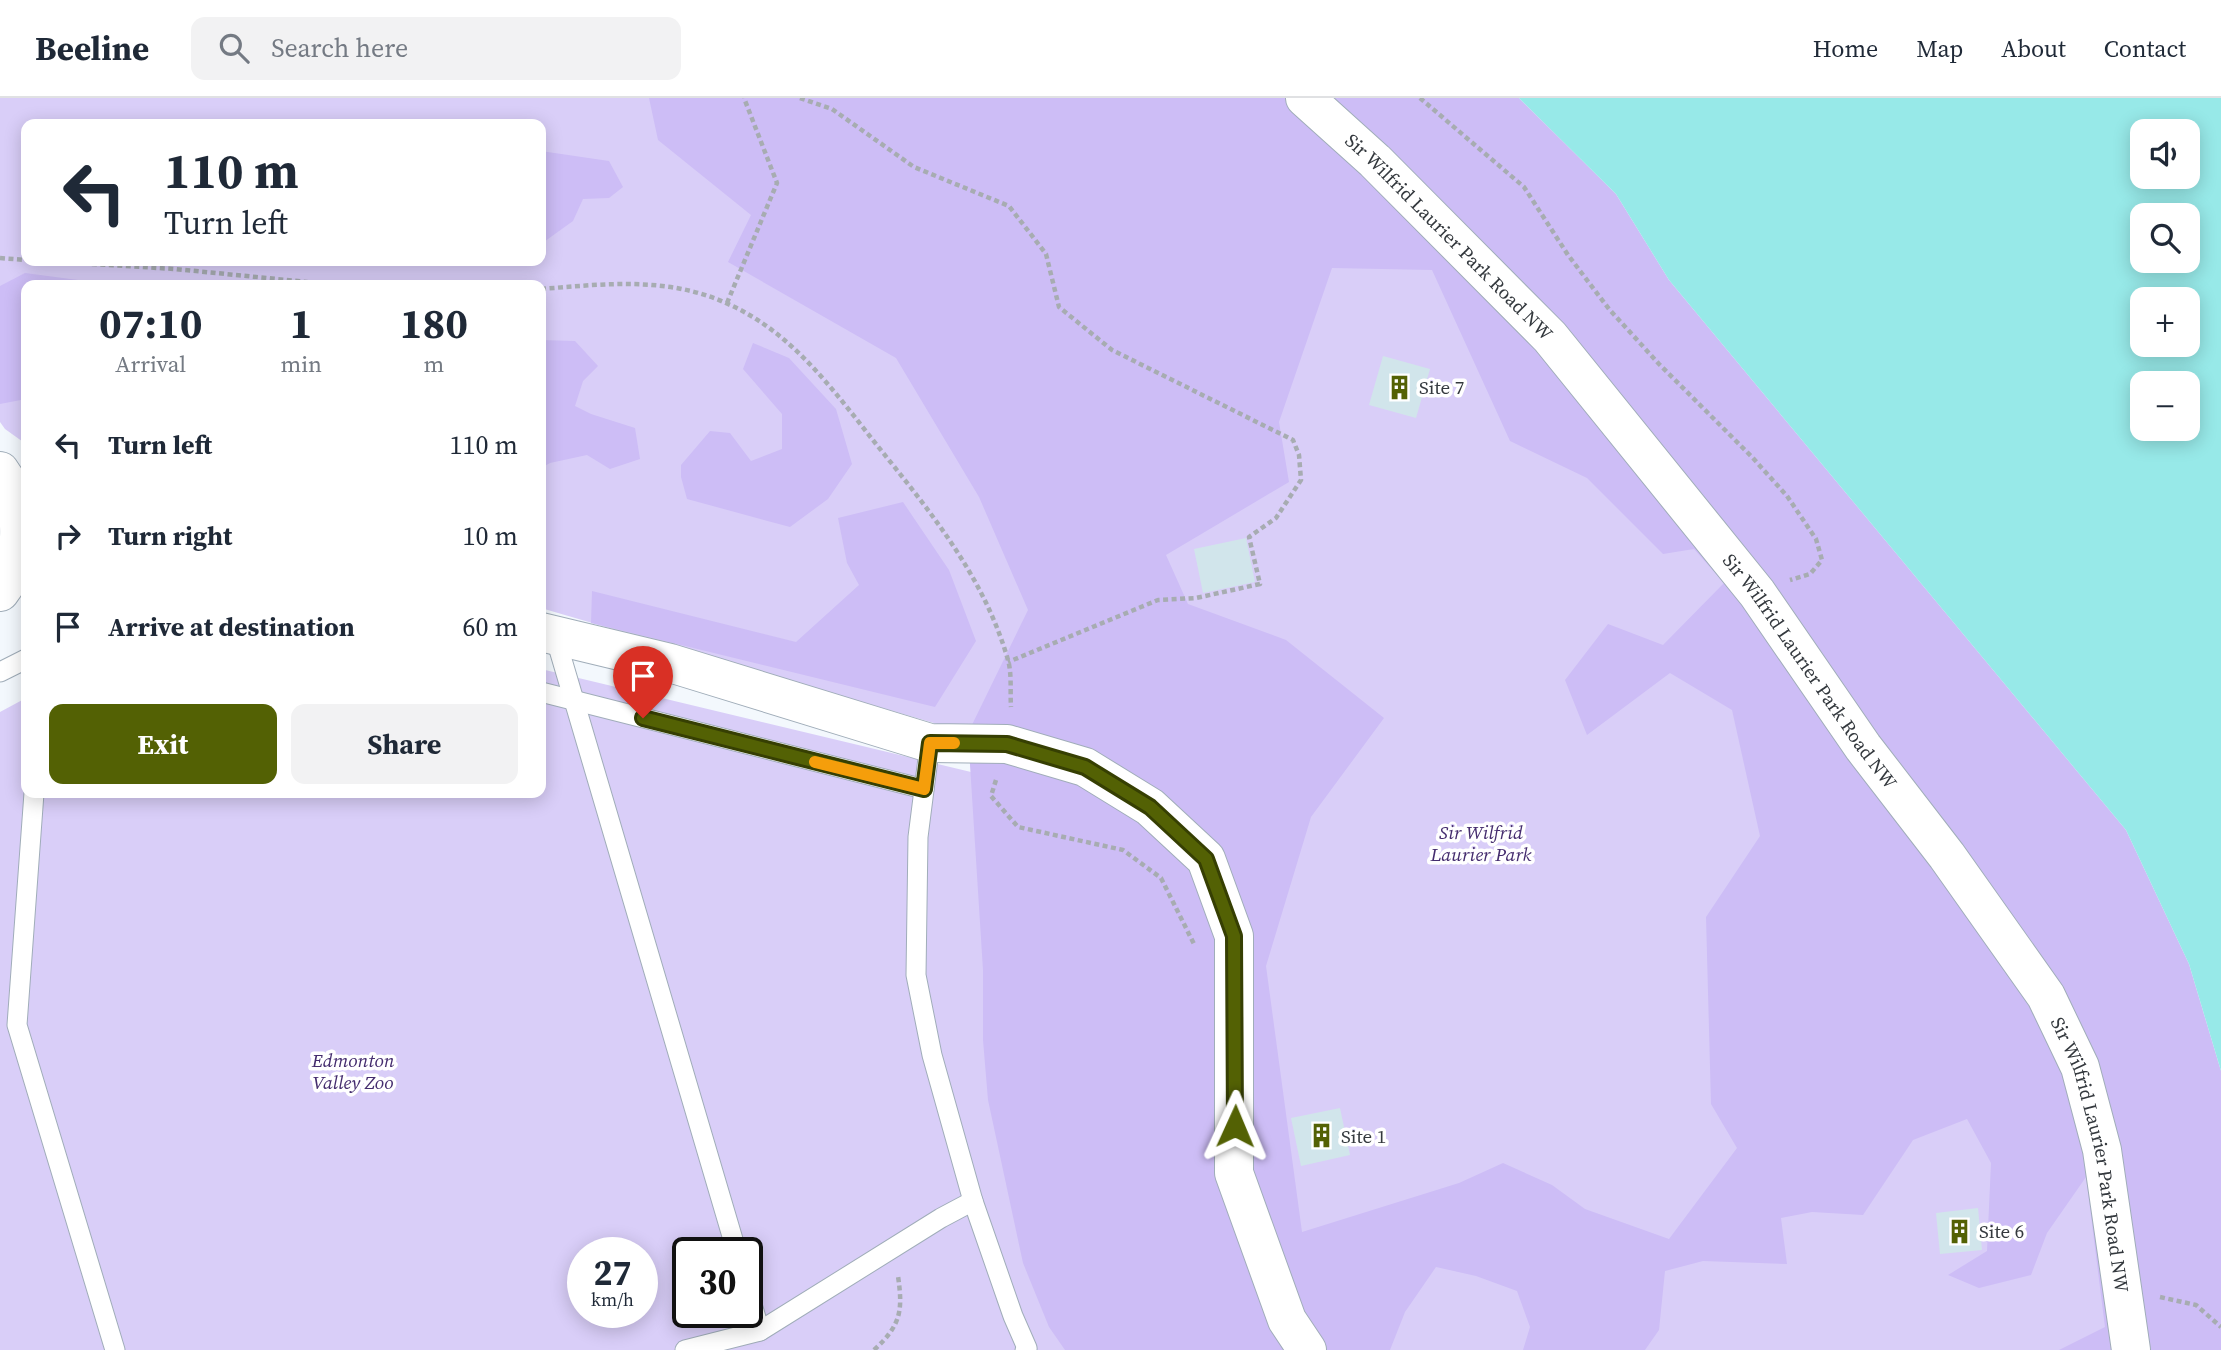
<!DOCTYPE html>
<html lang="en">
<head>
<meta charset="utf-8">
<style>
  body { margin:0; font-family:"Source Serif 4",serif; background:#f2f2f3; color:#1f2937; height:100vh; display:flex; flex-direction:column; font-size:26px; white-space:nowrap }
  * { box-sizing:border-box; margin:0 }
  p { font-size:23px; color:#747a83 }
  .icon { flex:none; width:38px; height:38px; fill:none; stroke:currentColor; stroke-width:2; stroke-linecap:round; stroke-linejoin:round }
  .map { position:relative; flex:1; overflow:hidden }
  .details { position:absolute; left:21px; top:182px; width:525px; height:518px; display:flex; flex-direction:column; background:#fff; border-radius:14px; box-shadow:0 4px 18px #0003 }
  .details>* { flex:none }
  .hud { position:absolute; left:21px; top:21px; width:525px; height:147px; border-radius:14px; box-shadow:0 4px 18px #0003; background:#fff; color:#1f2937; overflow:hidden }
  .buttons { position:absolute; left:2130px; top:21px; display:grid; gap:14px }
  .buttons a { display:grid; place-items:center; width:70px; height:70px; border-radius:14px; background:#fff; box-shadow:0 4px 18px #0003; font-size:35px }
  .speed { position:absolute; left:567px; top:1139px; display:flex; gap:14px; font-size:35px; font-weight:700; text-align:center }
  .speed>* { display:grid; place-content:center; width:91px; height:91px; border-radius:50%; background:#fff; box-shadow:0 4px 18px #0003; line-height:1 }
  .speed small { font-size:18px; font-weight:400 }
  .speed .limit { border:4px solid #111; border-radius:10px; background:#fff; color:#111 }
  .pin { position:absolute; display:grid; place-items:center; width:60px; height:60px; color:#fff; margin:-72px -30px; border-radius:50% 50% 50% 0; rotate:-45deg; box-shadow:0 0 7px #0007 }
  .pin .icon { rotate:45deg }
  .me { position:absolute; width:77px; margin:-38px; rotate:1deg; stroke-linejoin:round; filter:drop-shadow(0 0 5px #0008) }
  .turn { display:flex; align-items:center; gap:24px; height:147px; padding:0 28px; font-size:32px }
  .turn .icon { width:91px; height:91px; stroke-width:2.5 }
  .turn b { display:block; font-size:49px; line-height:60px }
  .eta { display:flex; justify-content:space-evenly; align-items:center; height:119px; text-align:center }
  .eta b { font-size:42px; font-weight:700; line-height:49px }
  .cta { display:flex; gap:14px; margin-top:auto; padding:14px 28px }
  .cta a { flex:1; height:80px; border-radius:14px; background:#536104; color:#fff; font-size:28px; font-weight:700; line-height:80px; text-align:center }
  .cta a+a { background:#f2f2f3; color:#1f2937 }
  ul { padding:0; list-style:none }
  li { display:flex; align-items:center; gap:21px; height:91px; padding:0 28px }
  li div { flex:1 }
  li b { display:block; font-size:26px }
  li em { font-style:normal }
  header { display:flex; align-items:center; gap:42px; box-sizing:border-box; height:98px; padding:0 35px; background:#fff; border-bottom:2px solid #e0e1e3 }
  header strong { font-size:33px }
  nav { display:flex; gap:38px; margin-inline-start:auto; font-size:24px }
  .search { width:490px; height:63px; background:#f2f2f3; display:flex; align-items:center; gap:18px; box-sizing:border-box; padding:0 24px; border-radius:14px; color:#747a83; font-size:26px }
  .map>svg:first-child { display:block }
  .green { fill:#d9cef8; fill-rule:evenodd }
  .forest { fill:#cdbdf6; fill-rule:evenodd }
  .water { fill:#97e9e8; fill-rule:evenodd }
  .building { fill:#d1e5eb }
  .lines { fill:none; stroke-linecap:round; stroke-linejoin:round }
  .service-casing { stroke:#a0adb9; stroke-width:21 }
  .minor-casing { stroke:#a0adb9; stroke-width:40 }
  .tertiary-casing { stroke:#a0adb9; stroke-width:40 }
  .path { stroke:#a7acb1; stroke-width:4.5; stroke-dasharray:5 3.5; stroke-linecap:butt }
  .service { stroke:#fff; stroke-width:19 }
  .minor { stroke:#fff; stroke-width:38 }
  .tertiary { stroke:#fff; stroke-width:38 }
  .route-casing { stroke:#363f03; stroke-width:18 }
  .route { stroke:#536104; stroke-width:12 }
  .slow { stroke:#f59e0b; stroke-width:12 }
  .labels { text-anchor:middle; stroke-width:7; stroke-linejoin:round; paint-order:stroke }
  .street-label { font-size:19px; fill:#34393e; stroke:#fff }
  .poi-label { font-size:19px; fill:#34393e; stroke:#fff; text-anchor:start }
  .park-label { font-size:19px; font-style:italic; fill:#442c6e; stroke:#fff }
</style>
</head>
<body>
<header>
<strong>Beeline</strong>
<div class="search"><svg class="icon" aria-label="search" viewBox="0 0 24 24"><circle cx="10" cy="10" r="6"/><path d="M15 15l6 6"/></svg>Search here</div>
<nav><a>Home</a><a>Map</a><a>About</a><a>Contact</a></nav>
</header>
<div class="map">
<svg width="2221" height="1252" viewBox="0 0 2221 1252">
  <rect width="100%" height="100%" fill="#f3f8fd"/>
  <path class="green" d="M0,0h1519l702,973v279h-2221v-638l26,-14v95h515v-124l430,103 -3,-39 -427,-125v-323h-515v159l-21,-15 -5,-7zM26,26h515v137h-515zM583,1155h59v59h-59zM688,1155h59v59h-59z"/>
  <g class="forest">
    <path d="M649,0h870l97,96 53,86 457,550 63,134 32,107v279h-162l46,-23 -19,-150 -39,56 -16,42 -52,13 -31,-13 39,-24 4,-88 -24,-44 -54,21 -50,75 -51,-3 -31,6 6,46 -84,-3 -38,10 -6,59 -14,20h-122l7,-23 -13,-36 -41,-15 -40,-9 -31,45 -15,38h-325l-16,-23 -26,-64 -35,-163 -5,-60v-70l-15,-237 60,-123 -49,-113 -83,-139 -168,-96 23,-47 -93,-75zM1332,170l100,2 78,171 77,37 76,76 31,-5 30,34 -61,62 -55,-21 -43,56 22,55 83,-62 62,37 28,126 -54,81 5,187 26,44 -68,91 -84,-30 -33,-24 -49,-22 -44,20 -157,49 -36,-266 45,-149 73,-99 -98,-78 -98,-36 -22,-49 123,-73 -10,-60z"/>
    <polygon points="541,53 609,63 623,89 609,100 583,101 573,123 541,146"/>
    <polygon points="25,175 116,187 26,187 26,301 0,306 0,188"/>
    <polygon points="541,242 575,243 598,268 583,283 575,308 591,316 635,330 640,361 610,371 587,357 550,365 541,370"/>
    <polygon points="753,245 789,260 836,311 852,366 828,401 790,429 687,401 681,379 681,367 710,333 730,335 751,363 782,351 782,316 743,271"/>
    <polygon points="903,404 949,472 976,543 935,609 591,525 592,493 796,544 859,487 847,465 838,420"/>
  </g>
  <path class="water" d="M1519,0h702v973l-32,-107 -63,-134 -457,-550 -53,-86zM2142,33h46v46h-46zM2142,117h46v46h-46zM2142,201h46v46h-46zM2142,285h46v46h-46z"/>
  <g class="building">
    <polygon points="1383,258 1430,271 1416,320 1369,307"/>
    <polygon points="1246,440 1255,484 1203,495 1194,451"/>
    <polygon points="1340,1010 1350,1057 1301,1068 1291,1020"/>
    <polygon points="1978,1110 1982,1152 1940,1156 1936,1115"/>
  </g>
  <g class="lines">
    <defs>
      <g id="service">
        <polyline points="555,538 737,1155"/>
        <polyline points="0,574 26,561"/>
        <polyline points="541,594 924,691"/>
        <polyline points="930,645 918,739 916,877 932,957 973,1103 1013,1218 1027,1250 1025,1252"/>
        <polyline points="34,695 17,927 115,1252"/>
        <polyline points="747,1190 760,1233"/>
        <polyline points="685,1252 760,1233 941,1120 973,1103"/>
      </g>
      <g id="minor">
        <path id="s1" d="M1305,0l70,63 175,176 207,256 106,154 84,109 99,140 34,71 22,83 29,200"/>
        <polyline points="541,534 670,565 930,645 1007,646 1085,669 1150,709 1206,761 1234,838 1234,1075 1287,1222 1307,1252"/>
      </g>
      <path id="tertiary" d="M0,373c25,33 26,87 0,121"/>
    </defs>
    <use href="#service" class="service-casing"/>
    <use href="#minor" class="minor-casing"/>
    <use href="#tertiary" class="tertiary-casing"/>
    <g class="path">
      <polyline points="800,0 832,11 914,69 1009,108 1046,156 1059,209 1112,252 1293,342 1299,357 1301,382 1276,420 1249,439 1260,486 1196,500 1158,502 1008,564"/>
      <polyline points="1420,0 1524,89 1568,157 1609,211 1659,266 1752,359 1787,398 1816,441 1822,462 1810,476 1790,482"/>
      <polyline points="0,160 26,162"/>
      <polyline points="41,163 175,171 338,187"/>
      <path d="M541,191c64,-5 127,-13 187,15 64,28 106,87 148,140 53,66 108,132 132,216 4,14 2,32 3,47"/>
      <polyline points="727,205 777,85 744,0"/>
      <polyline points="996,682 991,698 1018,729 1123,752 1161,780 1195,848"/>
      <polyline points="2160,1199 2196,1207 2221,1229"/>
      <path d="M874,1252c27,-25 29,-39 24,-74"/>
    </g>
    <use href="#service" class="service"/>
    <use href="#minor" class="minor"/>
    <use href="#tertiary" class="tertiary"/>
  </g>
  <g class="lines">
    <defs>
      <polyline id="route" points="643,620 924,691 930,645 1007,646 1085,669 1150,709 1206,761 1234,838 1235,1028"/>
    </defs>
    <use href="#route" class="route-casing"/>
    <use href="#route" class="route"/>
    <polyline class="slow" points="815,664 924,691 930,645 954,645"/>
  </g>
  <defs>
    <symbol id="building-bare" viewBox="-9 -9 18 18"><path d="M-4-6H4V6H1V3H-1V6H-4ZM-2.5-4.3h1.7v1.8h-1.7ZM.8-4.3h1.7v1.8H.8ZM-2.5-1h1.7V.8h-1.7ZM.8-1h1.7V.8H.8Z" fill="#536104" stroke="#fff" stroke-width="2.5" paint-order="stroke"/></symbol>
  </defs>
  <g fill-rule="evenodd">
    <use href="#building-bare" x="1382" y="272" width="35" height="35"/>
    <use href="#building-bare" x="1304" y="1020" width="35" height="35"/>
    <use href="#building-bare" x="1942" y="1116" width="35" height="35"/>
  </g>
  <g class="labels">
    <g class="street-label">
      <text dy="7" stroke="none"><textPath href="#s1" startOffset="200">Sir Wilfrid Laurier Park Road NW</textPath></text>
      <text dy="7" stroke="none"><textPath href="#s1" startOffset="766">Sir Wilfrid Laurier Park Road NW</textPath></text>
      <text dy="7" stroke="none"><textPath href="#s1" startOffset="1334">Sir Wilfrid Laurier Park Road NW</textPath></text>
    </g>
    <g class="poi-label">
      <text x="1419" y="296">Site 7</text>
      <text x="1341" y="1045">Site 1</text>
      <text x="1979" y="1140">Site 6</text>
    </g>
    <g class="park-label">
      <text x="1481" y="741">Sir Wilfrid<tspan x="1481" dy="22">Laurier Park</tspan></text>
      <text x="353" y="969">Edmonton<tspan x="353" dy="22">Valley Zoo</tspan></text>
    </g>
  </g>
</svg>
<div class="buttons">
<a><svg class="icon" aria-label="sound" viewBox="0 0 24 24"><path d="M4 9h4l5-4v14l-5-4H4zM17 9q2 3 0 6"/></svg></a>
<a><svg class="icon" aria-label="search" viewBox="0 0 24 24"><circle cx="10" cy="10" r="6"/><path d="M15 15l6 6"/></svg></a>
<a>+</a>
<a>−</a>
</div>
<div class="speed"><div>27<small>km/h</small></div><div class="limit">30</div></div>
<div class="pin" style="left:643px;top:620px;background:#d93025"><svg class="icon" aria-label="arrive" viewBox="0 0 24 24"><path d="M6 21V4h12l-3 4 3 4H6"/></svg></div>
<svg class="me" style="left:1235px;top:1028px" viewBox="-20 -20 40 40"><path d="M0-17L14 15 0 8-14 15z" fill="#536104" stroke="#fff" stroke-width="4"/></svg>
<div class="hud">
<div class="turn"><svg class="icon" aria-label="left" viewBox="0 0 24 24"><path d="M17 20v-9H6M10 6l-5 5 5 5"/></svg><div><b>110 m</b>Turn left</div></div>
</div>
<section class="details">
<div class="eta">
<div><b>07:10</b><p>Arrival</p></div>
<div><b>1</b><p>min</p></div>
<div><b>180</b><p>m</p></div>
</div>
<ul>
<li><svg class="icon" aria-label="left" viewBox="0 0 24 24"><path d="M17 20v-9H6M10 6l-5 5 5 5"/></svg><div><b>Turn left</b></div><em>110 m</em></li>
<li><svg class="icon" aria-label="right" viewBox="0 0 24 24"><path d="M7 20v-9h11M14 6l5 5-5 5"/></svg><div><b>Turn right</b></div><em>10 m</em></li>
<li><svg class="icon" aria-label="arrive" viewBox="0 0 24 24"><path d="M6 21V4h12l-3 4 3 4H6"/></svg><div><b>Arrive at destination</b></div><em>60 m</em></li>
</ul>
<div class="cta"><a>Exit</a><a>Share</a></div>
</section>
</div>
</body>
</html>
